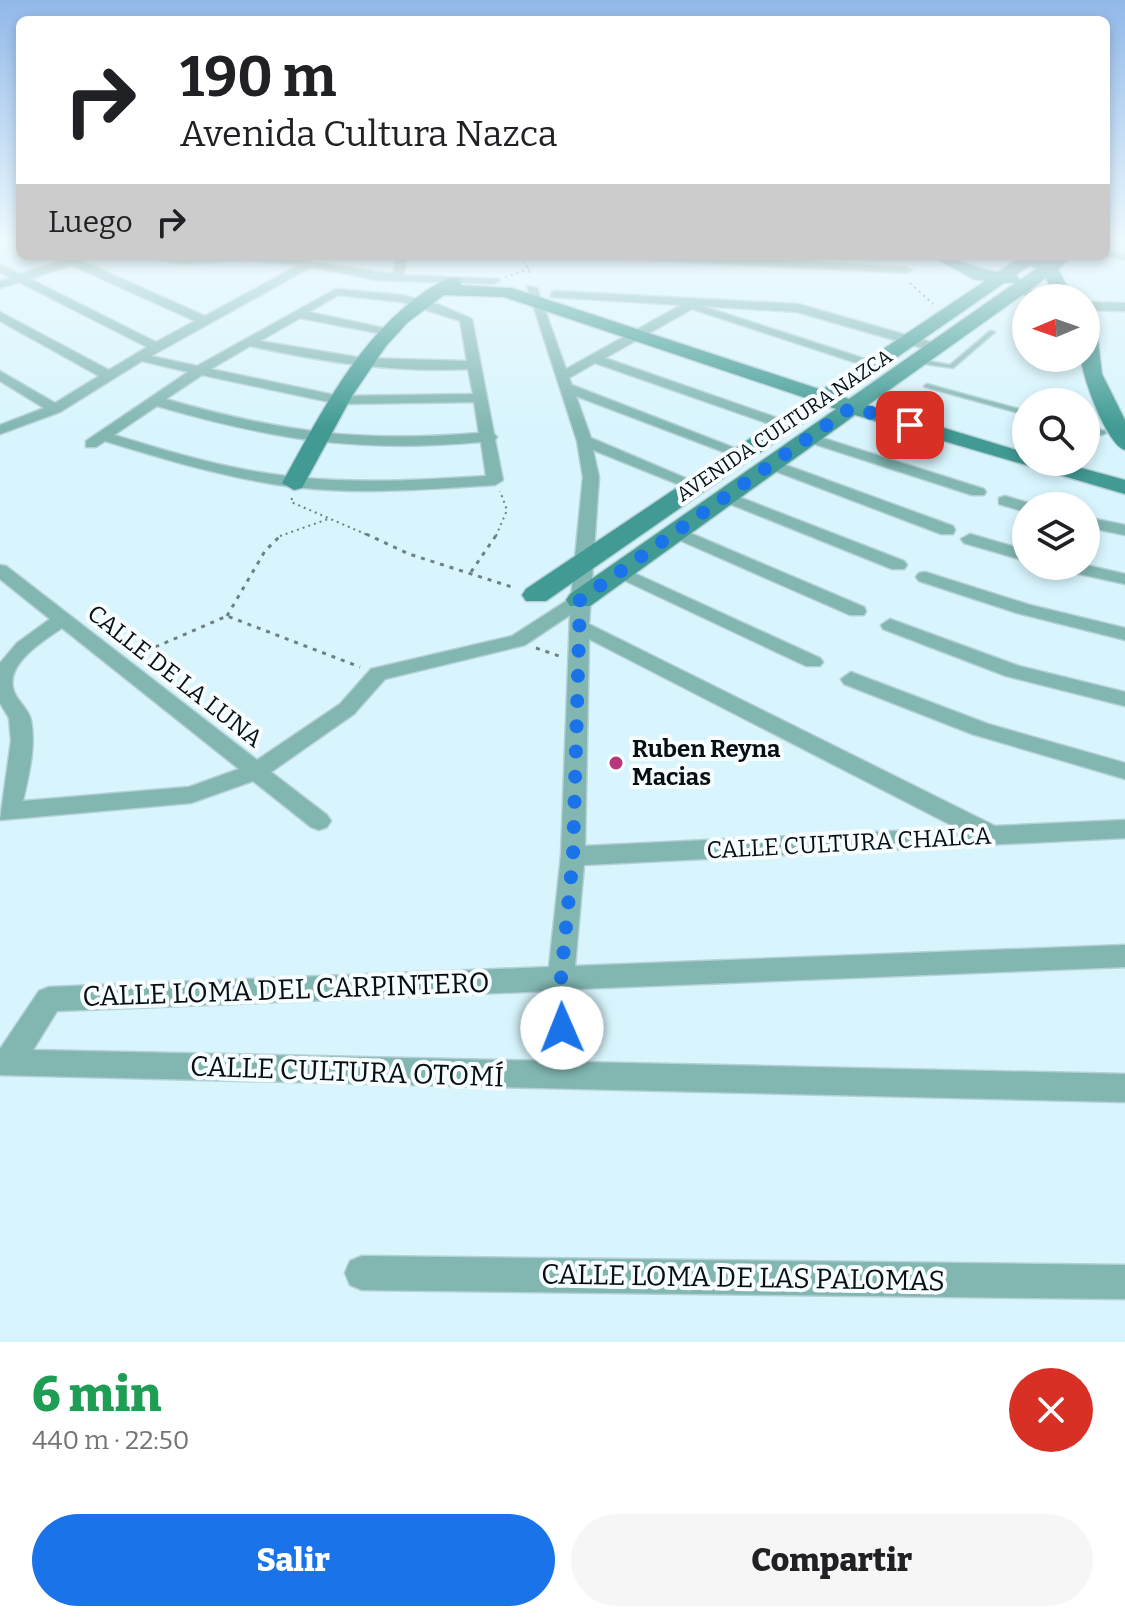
<!DOCTYPE html>
<html lang="es">
<head>
<meta charset="utf-8">
<style>
  body { margin:0; font-family:Bitter,serif; background:#f6f6f6; color:#202124; height:100vh; display:flex; flex-direction:column; font-size:30px; white-space:nowrap }
  * { box-sizing:border-box; margin:0 }
  p { font-size:26px; color:#757577 }
  .icon { flex:none; width:44px; height:44px; fill:none; stroke:currentColor; stroke-width:2; stroke-linecap:round; stroke-linejoin:round }
  .map { position:relative; height:1342px; overflow:hidden }
  .details { display:flex; flex-direction:column; background:#fff; flex:1 }
  .details>* { flex:none }
  .hud { position:absolute; left:16px; top:16px; width:1094px; height:244px; border-radius:12px; box-shadow:0 4px 12px #0003; background:#fff; color:#202124; overflow:hidden }
  .needle { width:52px; rotate:268deg }
  .buttons { position:absolute; left:1012px; top:284px; display:grid; gap:16px }
  .buttons a { display:grid; place-items:center; width:88px; height:88px; border-radius:50%; background:#fff; box-shadow:0 4px 12px #0003; font-size:40px }
  .pin { position:absolute; display:grid; place-items:center; width:68px; height:68px; color:#fff; margin:-34px; border-radius:16px; box-shadow:0 4px 12px #0006 }
  .me { position:absolute; width:88px; margin:-44px; rotate:359deg; stroke-linejoin:round; filter:drop-shadow(0 0 6px #0008) }
  .turn { display:flex; align-items:center; gap:28px; height:168px; padding:0 32px; font-size:36px }
  .turn .icon { width:104px; height:104px; stroke-width:2.5 }
  .turn b { display:block; font-size:56px; line-height:68px }
  .then { display:flex; align-items:center; height:76px; padding:0 32px; background:#0003; gap:16px; font-size:30px }
  .round { display:grid; place-items:center; flex:none; width:84px; height:84px; border-radius:42px; background:#f6f6f6 }
  .headline { display:flex; align-items:center; justify-content:space-between; height:136px; padding:0 32px }
  h1 { font-size:48px; font-weight:800; line-height:60px; color:#1e9e55 }
  .primary-button { display:flex; gap:16px; margin-top:auto; padding:16px 32px }
  .primary-button a { flex:1; height:92px; border-radius:48px; background:#1a73e8; color:#fff; font-size:32px; font-weight:800; line-height:92px; text-align:center }
  .primary-button a+a { background:#f6f6f6; color:#202124 }
  .map>svg:first-child { display:block }
  .lines { fill:none; stroke-linecap:round; stroke-linejoin:round }
  .lane-casing { stroke:#b6d0d7; stroke-width:3 }
  .street-casing { stroke:#b6d0d7; stroke-width:3 }
  .secondary-casing { stroke:#b6d0d7; stroke-width:3 }
  .path-far1 { stroke:#6c8085; stroke-width:2; stroke-dasharray:2 4; stroke-linecap:butt }
  .path { stroke:#6c8085; stroke-width:3; stroke-dasharray:4 6; stroke-linecap:butt }
  .lane { fill:#81b6b1; fill-rule:evenodd }
  .street { fill:#81b6b1; fill-rule:evenodd }
  .secondary { fill:#419a93; fill-rule:evenodd }
  .route { stroke:#1a73e8; stroke-width:14; stroke-dasharray:0 25.2 }
  .poi-dot { fill:#ba367b; stroke:#f8fdff; stroke-width:3 }
  .labels { text-anchor:middle; stroke-width:8; stroke-linejoin:round; paint-order:stroke }
  .far-street-label { font-size:20px; fill:#061012; stroke:#f8fdff }
  .street-label { font-size:24px; fill:#061012; stroke:#f8fdff }
  .poi-label { font-size:24px; font-weight:bold; fill:#061012; stroke:#f8fdff; text-anchor:start }
  .near-street-label { font-size:28px; fill:#061012; stroke:#f8fdff }
</style>
</head>
<body>
<div class="map">
<svg width="1125" height="1342" viewBox="0 0 1125 1342">
  <rect width="100%" height="100%" fill="#d8f5fd"/>
  <g class="lines">
    <defs>
      <g id="lane">
        <polygon points="990,331 995,332 953,368 918,363 915,361 918,359 950,365"/>
        <polygon points="927,384 1026,411 1026,415 925,387 924,386"/>
        <polygon points="1086,427 1105,431 1106,433 1102,435 1086,431"/>
      </g>
      <g id="street">
        <polygon points="1106,250 1125,254 1125,260 1105,256"/>
        <path d="M76,256h13l-7,5 123,55 94,-51 -54,-5 -62,4 -50,-8h137l123,18 4,-18h10l-3,19 94,4 2,2 -6,3 -118,-4 -65,-13 -160,89 46,10 139,-77 66,6 38,10 32,14 22,115 3,3 -2,3 8,40 -8,5c-67,4 -134,10 -201,2 -64,-8 -127,-27 -189,-46l-9,6h-10v-6l102,-69 -46,-11 -82,51 -60,22v-9l44,-17 -44,-27v-10l55,32 44,-27 -99,-55v-9l109,58 38,-23 -128,-65 -19,6v-7l11,-3 -11,-6v-7l21,9zM71,265l124,56 -39,21 -126,-63zM338,295l64,7 58,19 7,40 -105,-3 -102,-17 40,-23 93,18v-6l-84,-18zM250,346c73,16 144,27 218,23l5,25 -134,2 -128,-27zM202,375l137,29 135,-2 5,31c-119,10 -199,-1 -313,-34zM157,406c118,34 200,47 324,36l5,34c-63,4 -127,8 -191,1 -62,-6 -122,-24 -181,-42z"/>
        <polygon points="621,256 692,256 906,267 912,270 906,273 626,259"/>
        <path d="M527,286l10,2 29,81 115,-64 -130,-8v-4l4,-2 243,13 143,41v6l-5,1 -139,-40 -95,-6 179,58 -12,3 -177,-58 -87,49 184,64 2,3 -7,4 -189,-66 -26,15 3,7 178,69 -8,5 -5,-2 -161,-61 15,42 113,48 -2,3h-12l-97,-39 6,27 -10,147 406,202 130,-6v18l-541,27 -9,101 550,-21v22l-550,22 3,73 547,12v28l-1125,-27v-26l39,-58 10,-4 500,-20 12,-111 9,-241 -45,30 -140,34 -31,35 -83,58 56,43 4,6 -4,6 -8,3 -8,-3 -58,-46 -62,22 -191,17 11,-79 -2,-23 -9,-15v-40l17,-20 33,-24 -50,-40v-14l6,1 251,194 83,-56 31,-35 141,-33 59,-38 12,-121 -6,-36zM62,628l177,141 -50,18 -166,14c6,-27 13,-54 8,-81 -3,-13 -16,-20 -18,-32 -6,-26 32,-48 49,-60zM589,639l368,189 -372,18zM548,991l1,70 -516,-11 24,-39z"/>
        <polygon points="1028,289 1054,295 1056,298 1024,295 1022,293"/>
        <polygon points="1086,302 1125,303 1125,311 1086,310"/>
        <polygon points="810,434 984,489 986,492 984,495 972,495 805,441 803,438"/>
        <polygon points="772,460 953,526 955,530 953,534 941,534 767,468 767,462"/>
        <polygon points="726,492 904,561 907,565 904,569 892,569 720,500 718,497"/>
        <polygon points="1005,496 1032,504 1034,506 1026,506 1026,512 999,504 999,498"/>
        <polygon points="1086,517 1125,525 1125,535 1086,527"/>
        <polygon points="676,527 864,607 866,611 864,615 850,615 670,536 670,528"/>
        <polygon points="970,534 1026,550 1026,561 964,543 961,539"/>
        <polygon points="1086,565 1125,574 1125,584 1061,570 1058,566"/>
        <polygon points="621,567 820,658 823,662 820,666 806,666 615,576 612,572"/>
        <polygon points="925,572 1030,605 1125,628 1125,640 1017,613 919,581 916,577 919,573"/>
        <polygon points="890,619 1019,666 1125,692 1125,706 1006,676 883,629 881,625"/>
        <polygon points="851,672 988,724 1125,763 1125,779 972,734 844,684 841,679"/>
        <polygon points="362,1256 1125,1265 1125,1299 362,1290 350,1285 345,1273 350,1261"/>
      </g>
      <g id="secondary">
        <path d="M931,256c27,0 42,13 67,16l24,-16h19l6,5 7,-5h19l-15,13 15,29h-18l-9,-20 -178,127 158,48v9h33l66,18v14l-270,-79 -265,191h-20l-4,-6 4,-6 266,-185 -9,-3 -281,195h-20l-4,-6 4,-6 283,-190 -305,-102 -60,-2 -36,27 -22,24 -34,50 -50,92 -8,2 -12,-7c40,-71 76,-146 145,-193 10,-6 22,-15 34,-12v7l51,3 310,102 163,-109 -12,-2zM1030,265l6,4 -16,11 -4,-5zM1004,283h11l-166,116 -8,-3z"/>
        <path d="M1086,310l9,5 7,59 23,46v30c-18,-5 -43,-73 -44,-92h5z"/>
      </g>
    </defs>
    <use href="#lane" class="lane-casing"/>
    <use href="#street" class="street-casing"/>
    <use href="#secondary" class="secondary-casing"/>
    <g class="path-far1">
      <polyline points="519,256 529,269 530,277"/>
      <polyline points="505,277 529,269"/>
      <polyline points="910,283 933,304"/>
      <polyline points="292,498 291,502 370,536"/>
      <polyline points="280,536 331,518"/>
      <polyline points="496,536 507,510 500,491"/>
    </g>
    <g class="path">
      <polyline points="366,534 409,554 515,588"/>
      <polyline points="471,572 497,534"/>
      <polyline points="227,616 265,551 282,534"/>
      <polyline points="536,648 559,656"/>
      <polyline points="137,655 227,616 360,667"/>
    </g>
    <use href="#lane" class="lane"/>
    <use href="#street" class="street"/>
    <use href="#secondary" class="secondary"/>
  </g>
  <linearGradient id="sky" x2="0" y2="1"><stop stop-color="#91b8e9"/><stop offset="0.56" stop-color="#edfafe"/><stop offset="1" stop-color="#edfafe" stop-opacity="0"/></linearGradient>
  <rect width="1125" height="429" fill="url(#sky)"/>
  <g class="lines">
    <polyline class="route" points="562,1028 561,978 573,856 580,600 852,407 910,425"/>
  </g>
  <circle class="poi-dot" cx="616" cy="763" r="8"/>
  <g class="labels">
    <g class="far-street-label">
      <text transform="translate(784 425) rotate(-34)" y="7">AVENIDA CULTURA NAZCA</text>
    </g>
    <g class="street-label">
      <text transform="translate(175 676) rotate(38)" y="8">CALLE DE LA LUNA</text>
      <text transform="translate(849 843) rotate(-3)" y="8">CALLE CULTURA CHALCA</text>
    </g>
    <g class="poi-label">
      <text x="632" y="757">Ruben Reyna<tspan x="632" dy="28">Macias</tspan></text>
    </g>
    <g class="near-street-label">
      <text transform="translate(286 989) rotate(-2)" y="10">CALLE LOMA DEL CARPINTERO</text>
      <text transform="translate(347 1071) rotate(2)" y="10">CALLE CULTURA OTOMÍ</text>
      <text transform="translate(743 1277) rotate(1)" y="10">CALLE LOMA DE LAS PALOMAS</text>
    </g>
  </g>
</svg>
<div class="buttons">
<a><svg class="needle" viewBox="-14 -14 28 28"><path d="M0-13l5 13h-10z" fill="#e53935"/><path d="M0 13l5-13h-10z" fill="#757577"/></svg></a>
<a><svg class="icon" aria-label="search" viewBox="0 0 24 24"><circle cx="10" cy="10" r="6"/><path d="M15 15l6 6"/></svg></a>
<a><svg class="icon" aria-label="layers" viewBox="0 0 24 24"><path d="M12 4l9 5-9 5-9-5zM3 14l9 5 9-5"/></svg></a>
</div>
<div class="pin" style="left:910px;top:425px;background:#d93025"><svg class="icon" aria-label="arrive" viewBox="0 0 24 24"><path d="M6 21V4h12l-3 4 3 4H6"/></svg></div>
<svg class="me" style="left:562px;top:1028px" viewBox="-20 -20 40 40"><circle r="19" fill="#fff"/><path d="M0-13L10 11 0 6-10 11z" fill="#1a73e8"/></svg>
<div class="hud">
<div class="turn"><svg class="icon" aria-label="right" viewBox="0 0 24 24"><path d="M7 20v-9h11M14 6l5 5-5 5"/></svg><div><b>190 m</b>Avenida Cultura Nazca</div></div>
<div class="then">Luego<svg class="icon" aria-label="right" viewBox="0 0 24 24"><path d="M7 20v-9h11M14 6l5 5-5 5"/></svg></div>
</div>
</div>
<section class="details">
<div class="headline"><div><h1>6 min</h1><p>440 m · 22:50</p></div><a class="round" style="background:#d93025;color:#fff"><svg class="icon" aria-label="close" viewBox="0 0 24 24"><path d="M6 6l12 12M18 6L6 18"/></svg></a></div>
<div class="primary-button"><a>Salir</a><a>Compartir</a></div>
</section>
</body>
</html>
